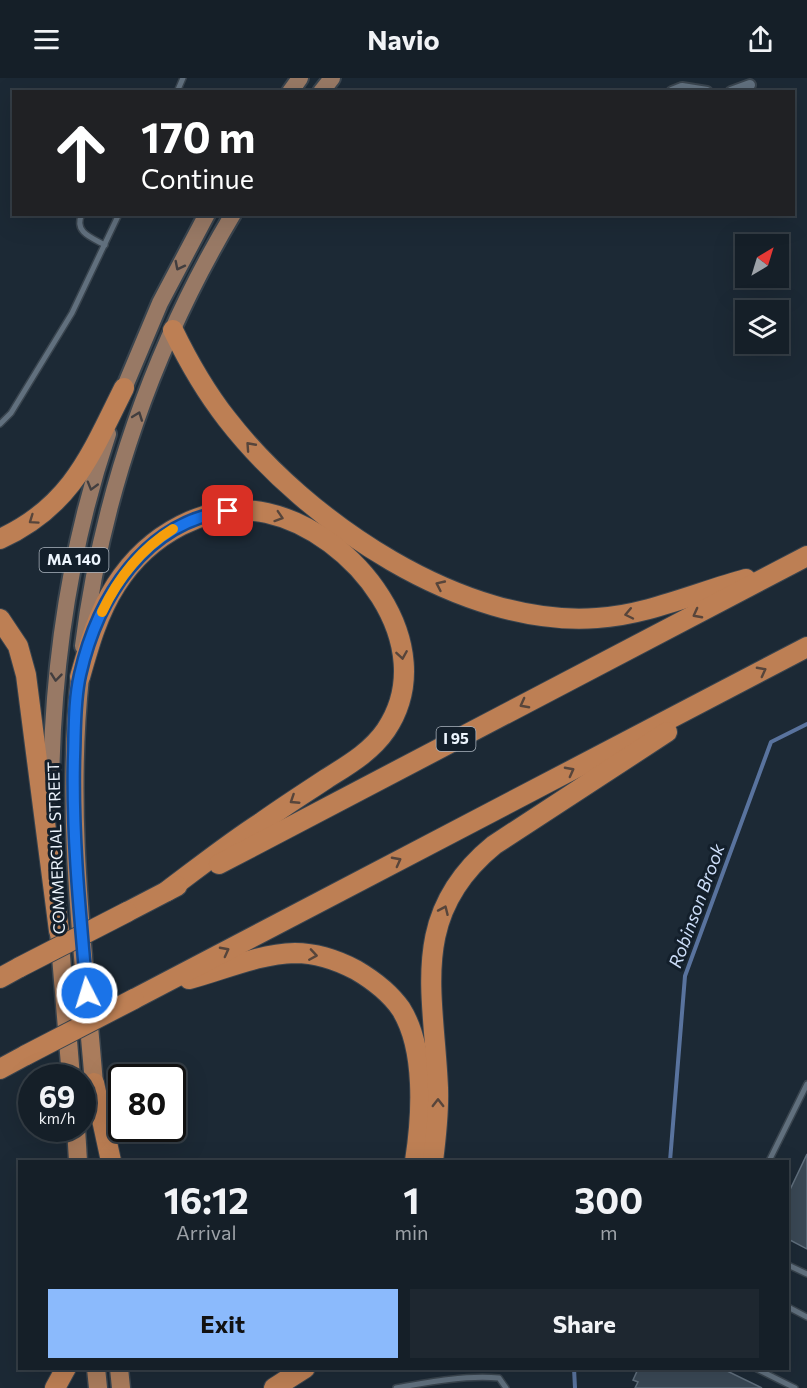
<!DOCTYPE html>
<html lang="en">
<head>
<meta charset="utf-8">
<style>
  body { margin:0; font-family:Commissioner,sans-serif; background:#1e2730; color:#f1f3f6; height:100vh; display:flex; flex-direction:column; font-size:22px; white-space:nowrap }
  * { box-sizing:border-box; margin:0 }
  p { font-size:20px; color:#9da2a8 }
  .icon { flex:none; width:33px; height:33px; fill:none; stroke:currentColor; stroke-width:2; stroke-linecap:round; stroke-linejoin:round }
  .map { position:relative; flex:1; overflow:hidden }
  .panel { position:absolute; left:18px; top:1082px; width:771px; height:210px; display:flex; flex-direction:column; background:#151f28; border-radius:0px; box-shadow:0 6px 24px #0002,0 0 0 2px #343d45 }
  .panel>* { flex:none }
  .top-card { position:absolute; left:12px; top:12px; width:783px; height:126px; border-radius:0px; box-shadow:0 6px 24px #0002,0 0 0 2px #343d45; background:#202124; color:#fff; overflow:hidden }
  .needle { width:39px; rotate:38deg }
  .buttons { position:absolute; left:735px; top:156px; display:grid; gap:12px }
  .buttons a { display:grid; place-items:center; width:54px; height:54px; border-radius:0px; background:#151f28; box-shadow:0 6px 24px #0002,0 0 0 2px #343d45; font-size:30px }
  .speed { position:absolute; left:18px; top:986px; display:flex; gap:12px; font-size:30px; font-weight:700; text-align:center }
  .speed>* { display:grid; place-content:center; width:78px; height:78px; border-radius:50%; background:#151f28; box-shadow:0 6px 24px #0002,0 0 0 2px #343d45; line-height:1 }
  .speed small { font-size:15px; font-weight:400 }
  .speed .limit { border:3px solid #111; border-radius:9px; background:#fff; color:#111 }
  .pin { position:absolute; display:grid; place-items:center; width:51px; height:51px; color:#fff; margin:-26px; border-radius:12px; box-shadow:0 3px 9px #0006 }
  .me { position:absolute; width:66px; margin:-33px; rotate:355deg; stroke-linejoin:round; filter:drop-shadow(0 0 4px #0008) }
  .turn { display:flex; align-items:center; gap:21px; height:126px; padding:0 30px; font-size:27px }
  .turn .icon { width:78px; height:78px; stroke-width:2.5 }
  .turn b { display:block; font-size:42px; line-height:51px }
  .eta { display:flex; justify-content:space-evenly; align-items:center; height:102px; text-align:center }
  .eta b { font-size:36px; font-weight:700; line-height:42px }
  .primary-button { display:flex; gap:12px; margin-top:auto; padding:12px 30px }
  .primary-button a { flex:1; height:69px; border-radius:0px; background:#8bbafc; color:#111; font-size:24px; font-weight:700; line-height:69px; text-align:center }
  .primary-button a+a { background:#1e2730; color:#f1f3f6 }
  header { display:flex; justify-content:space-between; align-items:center; height:78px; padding:0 30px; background:#151f28; font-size:27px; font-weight:700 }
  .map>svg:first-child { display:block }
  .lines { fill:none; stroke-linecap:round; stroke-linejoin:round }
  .stream { stroke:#59739e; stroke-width:4 }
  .building { fill:#3a4855; stroke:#606f7d; stroke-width:1.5 }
  .service-casing { stroke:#39444e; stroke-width:8 }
  .minor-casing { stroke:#39444e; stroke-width:14 }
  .primary-casing { stroke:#39444e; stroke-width:20 }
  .trunk-casing { stroke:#39444e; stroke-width:21 }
  .motorway-casing { stroke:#39444e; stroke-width:22 }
  .service { stroke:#61707e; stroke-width:5 }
  .minor { stroke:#61707e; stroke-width:10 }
  .primary { stroke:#987965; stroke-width:16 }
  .trunk { stroke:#aa7c5c; stroke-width:18 }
  .motorway { stroke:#bd7f54; stroke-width:20 }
  .motorway-bridge-casing { stroke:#39444e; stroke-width:22; stroke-linecap:butt }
  .motorway-bridge { stroke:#bd7f54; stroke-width:20 }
  .oneway { stroke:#423e3f }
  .oneway2 { stroke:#57453b }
  .route-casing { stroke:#114b97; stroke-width:15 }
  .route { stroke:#1a73e8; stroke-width:10 }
  .slow { stroke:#f59e0b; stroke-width:10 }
  .labels { text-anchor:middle; stroke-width:6; stroke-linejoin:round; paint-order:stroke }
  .shield { fill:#131f2b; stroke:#abb4be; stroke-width:1.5 }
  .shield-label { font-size:15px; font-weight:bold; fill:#ecf4fd }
  .street-label { font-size:16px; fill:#ecf4fd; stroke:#131f2b }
  .water-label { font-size:18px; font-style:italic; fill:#cddef9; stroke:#131f2b }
</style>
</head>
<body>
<header><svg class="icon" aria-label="menu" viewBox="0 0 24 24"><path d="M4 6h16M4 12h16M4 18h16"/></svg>Navio<svg class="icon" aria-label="share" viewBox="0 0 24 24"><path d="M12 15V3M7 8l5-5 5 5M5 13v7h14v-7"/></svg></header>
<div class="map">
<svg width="807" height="1310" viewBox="0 0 807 1310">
  <rect width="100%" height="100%" fill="#1c2935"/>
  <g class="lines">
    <g class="stream">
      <polyline points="670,1083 685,898 771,664 807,646"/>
      <polyline points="574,1290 575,1310"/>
    </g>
  </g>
  <g class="building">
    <polygon points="807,1076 807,1171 788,1161 788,1116"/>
    <polygon points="644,1290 721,1290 762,1310 635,1310 638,1304 633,1302 638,1291 643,1293"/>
  </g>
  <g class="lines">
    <defs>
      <g id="service">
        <polyline points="177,14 183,0"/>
        <path d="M82,136c-9,18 10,24 23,31"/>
        <polyline points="0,346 11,335 72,235 119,136"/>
        <polyline points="769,1083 807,1006"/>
        <polyline points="788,1187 807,1196"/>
        <polyline points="788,1229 807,1239"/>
        <polyline points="755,1290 795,1310"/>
        <path d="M396,1310c33,-6 70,-13 103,-10l7,10"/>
      </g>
      <g id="minor">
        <polyline points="672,14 682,10 707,14"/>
        <polyline points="731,14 750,7"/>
      </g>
      <g id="primary">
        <polyline points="290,14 300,0"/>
        <polyline points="321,14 332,0"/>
        <polyline points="120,320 160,225 207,136"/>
        <path d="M83,568c19,-152 71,-300 150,-432"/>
        <path d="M51,735c-1,-129 16,-257 57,-379"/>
      </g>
      <g id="trunk">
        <path d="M80,599c-15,140 4,280 15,419"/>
        <polyline points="59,854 71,999"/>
        <polyline points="76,1050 78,1083"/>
        <polyline points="96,1290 98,1310"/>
        <polyline points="119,1290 121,1310"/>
      </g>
      <g id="motorway">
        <path d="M173,252c15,31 32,61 54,89 80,103 236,209 370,199 50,-3 101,-26 149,-39"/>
        <path d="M0,461c72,-33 91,-85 124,-151"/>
        <polyline points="0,541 18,568 26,597 59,853"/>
        <path d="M80,599c9,-32 18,-64 36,-92 32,-50 91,-85 151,-72 87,19 176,132 119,217 -15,22 -38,35 -60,49 -21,14 -43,28 -64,43 -33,21 -64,46 -95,69"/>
        <polyline points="219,786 807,478"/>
        <polyline points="127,834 177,808"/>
        <polyline points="0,900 20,889"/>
        <path d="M189,901c34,-9 69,-25 106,-26 21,0 42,7 61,17 17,10 34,23 45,39 25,40 21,107 14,152"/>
        <polyline points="134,921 807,569"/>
        <polyline points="0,991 26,977"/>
        <polyline points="94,1005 111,1083"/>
        <path d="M433,1083c3,-24 6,-49 5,-73 -4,-95 -30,-173 56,-243l173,-113"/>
        <polyline points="55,1310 66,1290"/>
        <polyline points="274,1310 305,1290"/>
      </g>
    </defs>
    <use href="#service" class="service-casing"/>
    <use href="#minor" class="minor-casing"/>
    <use href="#primary" class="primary-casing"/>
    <use href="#trunk" class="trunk-casing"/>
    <use href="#motorway" class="motorway-casing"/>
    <use href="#service" class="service"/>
    <use href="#minor" class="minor"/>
    <use href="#primary" class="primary"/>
    <use href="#trunk" class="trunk"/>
    <use href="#motorway" class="motorway"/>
    <defs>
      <g id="motorway-bridge">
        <polyline points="20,889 127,834"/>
        <polyline points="26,977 134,921"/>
      </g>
    </defs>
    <use href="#motorway-bridge" class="motorway-bridge-casing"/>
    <use href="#motorway-bridge" class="motorway-bridge"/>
  </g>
  <defs><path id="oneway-chevron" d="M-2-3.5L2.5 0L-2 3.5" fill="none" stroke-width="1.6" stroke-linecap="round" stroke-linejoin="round" transform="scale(1.5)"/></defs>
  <g class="oneway">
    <use href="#oneway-chevron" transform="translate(179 188) rotate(117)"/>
    <use href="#oneway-chevron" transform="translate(138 338) rotate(-70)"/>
    <use href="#oneway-chevron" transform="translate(92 408) rotate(106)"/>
    <use href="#oneway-chevron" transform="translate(56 599) rotate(96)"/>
  </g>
  <g class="oneway2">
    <use href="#oneway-chevron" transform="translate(250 368) rotate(-132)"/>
    <use href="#oneway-chevron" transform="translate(279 439) rotate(18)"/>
    <use href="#oneway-chevron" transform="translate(33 442) rotate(145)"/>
    <use href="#oneway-chevron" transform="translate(440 507) rotate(-155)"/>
    <use href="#oneway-chevron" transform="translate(629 536) rotate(168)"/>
    <use href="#oneway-chevron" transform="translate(697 536) rotate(152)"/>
    <use href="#oneway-chevron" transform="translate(402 577) rotate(81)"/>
    <use href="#oneway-chevron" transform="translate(762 593) rotate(-28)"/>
    <use href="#oneway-chevron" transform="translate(524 626) rotate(152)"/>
    <use href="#oneway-chevron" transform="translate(570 693) rotate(-28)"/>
    <use href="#oneway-chevron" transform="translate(294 722) rotate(147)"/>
    <use href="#oneway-chevron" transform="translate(397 783) rotate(-28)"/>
    <use href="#oneway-chevron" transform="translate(444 832) rotate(-66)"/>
    <use href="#oneway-chevron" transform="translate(225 873) rotate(-28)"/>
    <use href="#oneway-chevron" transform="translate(313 877) rotate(9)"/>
    <use href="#oneway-chevron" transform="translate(438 1025) rotate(-90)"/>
  </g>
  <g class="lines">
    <defs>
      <path id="route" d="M87,915c-7,-78 -15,-157 -13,-236 1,-26 0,-56 6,-82 17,-76 64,-153 148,-164"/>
    </defs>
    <use href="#route" class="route-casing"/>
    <use href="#route" class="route"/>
    <path class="slow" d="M102,534c16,-34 39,-63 71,-83"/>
  </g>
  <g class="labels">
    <g class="shield">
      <rect x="39.5" y="470" width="69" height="24" rx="4.5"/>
      <rect x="436.5" y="649" width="39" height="24" rx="4.5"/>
    </g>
    <g class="shield-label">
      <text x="74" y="487">MA 140</text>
      <text x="456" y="666">I 95</text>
    </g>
    <g class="street-label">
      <text transform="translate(56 770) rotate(-92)" y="6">COMMERCIAL STREET</text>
    </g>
    <g class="water-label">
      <text transform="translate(697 828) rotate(-70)" y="6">Robinson Brook</text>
    </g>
  </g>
</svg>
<div class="buttons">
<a><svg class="needle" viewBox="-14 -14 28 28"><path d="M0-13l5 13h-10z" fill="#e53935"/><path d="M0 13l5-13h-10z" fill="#9da2a8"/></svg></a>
<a><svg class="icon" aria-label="layers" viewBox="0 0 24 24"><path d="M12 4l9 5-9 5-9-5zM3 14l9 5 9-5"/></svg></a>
</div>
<div class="speed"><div>69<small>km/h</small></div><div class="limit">80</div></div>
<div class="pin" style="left:228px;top:433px;background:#d93025"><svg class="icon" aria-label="arrive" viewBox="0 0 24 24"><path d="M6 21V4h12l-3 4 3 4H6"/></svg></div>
<svg class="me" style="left:87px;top:915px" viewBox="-20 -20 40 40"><circle r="17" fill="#1a73e8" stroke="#fff" stroke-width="3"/><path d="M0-11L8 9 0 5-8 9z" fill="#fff"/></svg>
<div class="top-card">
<div class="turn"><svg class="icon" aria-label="ahead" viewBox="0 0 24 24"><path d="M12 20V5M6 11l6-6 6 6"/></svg><div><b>170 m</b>Continue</div></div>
</div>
<section class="panel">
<div class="eta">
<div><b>16:12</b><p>Arrival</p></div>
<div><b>1</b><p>min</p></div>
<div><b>300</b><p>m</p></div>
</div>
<div class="primary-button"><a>Exit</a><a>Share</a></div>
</section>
</div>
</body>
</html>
